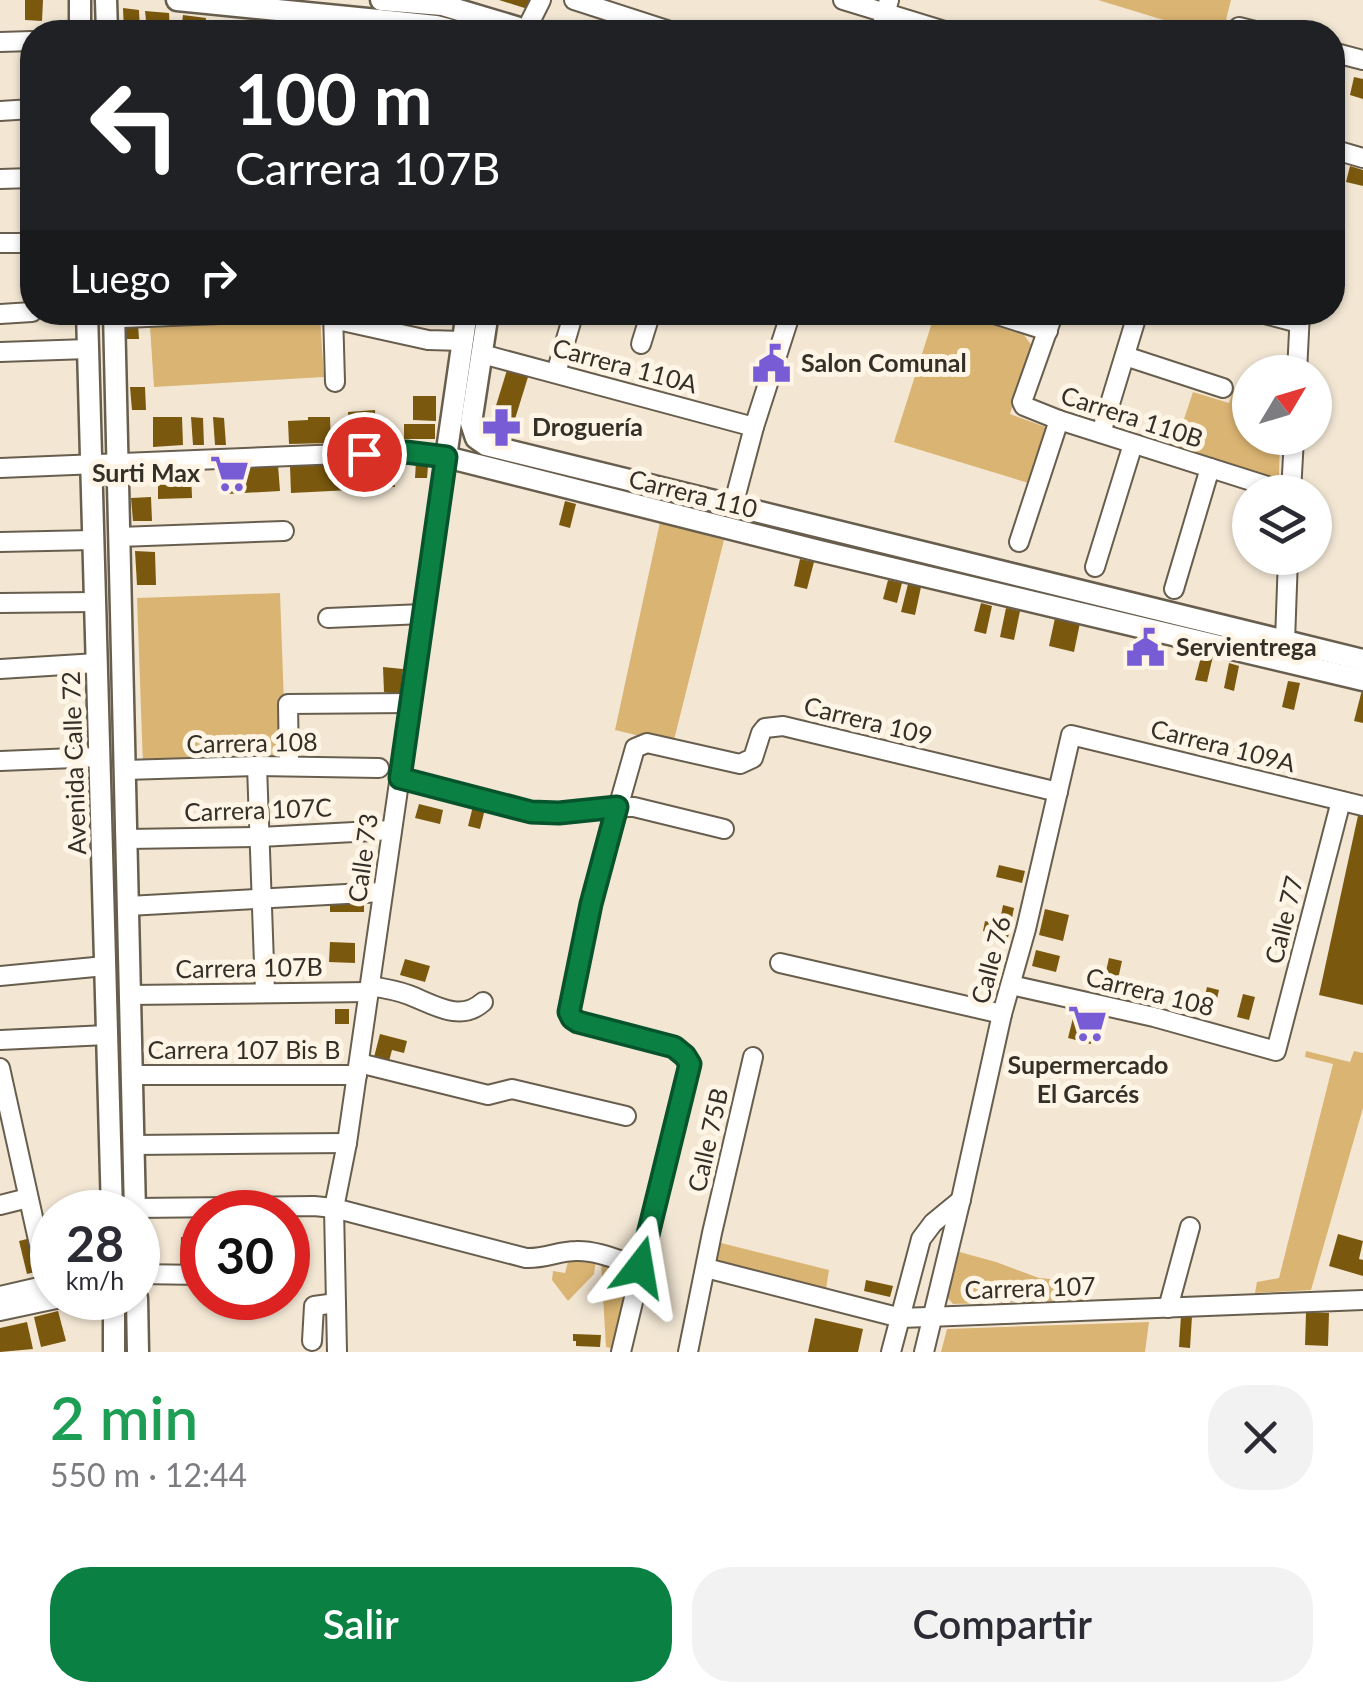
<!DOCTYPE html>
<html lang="es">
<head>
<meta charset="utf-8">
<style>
  body { margin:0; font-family:Lato,sans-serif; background:#f2f2f3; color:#2b2b33; height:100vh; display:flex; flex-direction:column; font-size:38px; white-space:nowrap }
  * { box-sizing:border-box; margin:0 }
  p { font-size:32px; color:#7c7c81 }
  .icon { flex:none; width:55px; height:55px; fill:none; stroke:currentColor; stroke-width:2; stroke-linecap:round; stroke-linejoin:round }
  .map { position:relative; height:1352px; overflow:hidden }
  .side { display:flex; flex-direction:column; background:#fff; flex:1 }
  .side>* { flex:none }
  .banner { position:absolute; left:20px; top:20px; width:1325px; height:305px; border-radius:40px; box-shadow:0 2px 8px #0004; background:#202124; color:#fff; overflow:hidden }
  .needle { width:65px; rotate:52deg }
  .tools { position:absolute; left:1232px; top:355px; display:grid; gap:20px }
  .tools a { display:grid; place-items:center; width:100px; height:100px; border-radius:50%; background:#fff; box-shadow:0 2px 8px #0004; font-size:50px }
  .speed { position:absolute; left:30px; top:1190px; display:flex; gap:20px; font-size:50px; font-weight:700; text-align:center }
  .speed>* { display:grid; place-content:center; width:130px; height:130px; border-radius:50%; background:#fff; box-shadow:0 2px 8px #0004; line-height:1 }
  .speed small { font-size:25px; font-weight:400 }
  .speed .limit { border:15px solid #d22; background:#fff; color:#111 }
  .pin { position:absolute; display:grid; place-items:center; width:85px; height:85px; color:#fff; margin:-42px; border:5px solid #fff; border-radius:50%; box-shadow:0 2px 10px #0007 }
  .me { position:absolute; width:110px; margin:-55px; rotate:14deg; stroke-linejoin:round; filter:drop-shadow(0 0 8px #0008) }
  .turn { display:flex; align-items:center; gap:35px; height:210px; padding:0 50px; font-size:45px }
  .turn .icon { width:130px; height:130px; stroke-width:2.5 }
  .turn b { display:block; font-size:70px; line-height:85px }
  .then { display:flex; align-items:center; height:95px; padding:0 50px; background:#0003; gap:20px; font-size:38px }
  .round { display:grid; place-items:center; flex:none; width:105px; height:105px; border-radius:40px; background:#f2f2f3 }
  .summary { display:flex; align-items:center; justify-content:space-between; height:170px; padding:0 50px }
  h1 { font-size:60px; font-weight:600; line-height:75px; color:#1e9e55 }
  .button { display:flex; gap:20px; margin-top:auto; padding:20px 50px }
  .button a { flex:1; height:115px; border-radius:40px; background:#0b8043; color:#fff; font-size:40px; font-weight:600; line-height:115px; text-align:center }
  .button a+a { background:#f2f2f3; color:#2b2b33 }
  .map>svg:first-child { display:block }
  .green { fill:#dab472 }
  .building { fill:#7a580e }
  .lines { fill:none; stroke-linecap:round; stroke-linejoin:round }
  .minor-casing { stroke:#685e4e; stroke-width:22 }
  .major-casing { stroke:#685e4e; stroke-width:25 }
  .minor { stroke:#fff; stroke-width:18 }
  .major { stroke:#fff; stroke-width:20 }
  .route-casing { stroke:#07532c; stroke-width:25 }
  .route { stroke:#0b8043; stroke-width:18 }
  .labels { text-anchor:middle; stroke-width:10; stroke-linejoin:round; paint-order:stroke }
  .poi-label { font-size:25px; font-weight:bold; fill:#343028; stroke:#fff5e6; text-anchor:start }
  .street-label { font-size:25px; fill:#343028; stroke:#fff5e6 }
</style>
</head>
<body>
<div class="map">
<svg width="1363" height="1352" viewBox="0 0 1363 1352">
  <rect width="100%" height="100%" fill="#f3e7d4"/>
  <g class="green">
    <polygon points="1098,0 1231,0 1223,32 1203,32"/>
    <polygon points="935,313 955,313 1024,335 1033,347 1010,414 1054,430 1035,485 894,442"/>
    <polygon points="320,317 324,377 154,387 150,327"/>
    <polygon points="1234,388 1250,393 1250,438 1280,438 1279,476 1269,481 1174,449 1193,392 1229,403"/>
    <polygon points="660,522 724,540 673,744 615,730"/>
    <polygon points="280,593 286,760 143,765 137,598"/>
    <polygon points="1306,1051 1350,1062 1354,1051 1363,1053 1363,1108 1311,1290 1255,1293 1257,1282 1279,1278 1333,1064 1305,1057"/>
    <polygon points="717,1242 829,1270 826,1289 713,1261"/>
    <polygon points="956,1251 996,1262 1039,1278 1084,1282 1086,1300 953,1304 945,1295"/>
    <polygon points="570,1254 596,1260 594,1274 568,1301 552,1280 553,1271 565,1273"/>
    <polygon points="601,1261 634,1271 616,1349 606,1347"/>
    <polygon points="1149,1322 1145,1352 941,1352 947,1329"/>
  </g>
  <g class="building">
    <polygon points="25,0 43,0 42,21 25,20"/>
    <polygon points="499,0 537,0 534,11"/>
    <polygon points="123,8 139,10 140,32 124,32"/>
    <polygon points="145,11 169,13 170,31 147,29"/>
    <polygon points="183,15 206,18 204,32 181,32"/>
    <polygon points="1354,77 1363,79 1363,99 1350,95"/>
    <polygon points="1350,166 1363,170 1363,186 1346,182"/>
    <polygon points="138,324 139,339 126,339 126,325"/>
    <polygon points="507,370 528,377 511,432 490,425"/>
    <polygon points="130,387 145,387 146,410 132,410"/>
    <polygon points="413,396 436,396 436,421 413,420"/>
    <polygon points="375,410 377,438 349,440 348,412"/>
    <polygon points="153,417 182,417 183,445 153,447"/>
    <polygon points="191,417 203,418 204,445 193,445"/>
    <polygon points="213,417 224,418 226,445 215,445"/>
    <polygon points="308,417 330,417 331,443 289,444 288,421 308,420"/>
    <rect x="404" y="424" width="31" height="15"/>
    <polygon points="380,461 394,461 395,487 381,487"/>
    <polygon points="416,461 425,461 428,466 427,478 415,478"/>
    <polygon points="370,462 371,489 291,493 290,466"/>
    <polygon points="278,465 280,491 227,494 226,467"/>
    <polygon points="158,471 191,471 192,498 158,499"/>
    <polygon points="151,497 152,521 133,521 131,498"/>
    <polygon points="565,501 576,504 570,528 559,525"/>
    <polygon points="135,551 155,552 156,585 137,585"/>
    <polygon points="800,559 814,562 807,589 794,586"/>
    <polygon points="888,580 902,583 897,603 883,599"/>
    <polygon points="908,584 921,587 915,615 901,612"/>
    <polygon points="981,603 992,606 986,634 974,631"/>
    <polygon points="1006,608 1020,611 1014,640 1000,637"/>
    <polygon points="1055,618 1080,623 1074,652 1049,646"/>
    <polygon points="1142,639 1155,642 1148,670 1136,667"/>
    <polygon points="1202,653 1213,656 1207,682 1195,680"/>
    <polygon points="1229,663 1239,666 1234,691 1224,688"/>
    <polygon points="383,667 403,669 400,695 384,692"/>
    <polygon points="1288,681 1300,683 1294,710 1282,707"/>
    <polygon points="1362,690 1363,690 1363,723 1354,721"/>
    <polygon points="419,804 443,810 440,824 415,818"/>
    <polygon points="473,806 485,809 480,829 468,826"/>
    <polygon points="1359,811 1363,812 1363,1005 1319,995"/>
    <polygon points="999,865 1025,871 1022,883 996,877"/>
    <rect x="330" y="899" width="34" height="13"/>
    <polygon points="1003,905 1014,908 1011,923 1000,920"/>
    <polygon points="1045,909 1069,915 1063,941 1039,935"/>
    <polygon points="985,921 1010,928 1008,938 983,931"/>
    <polygon points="330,942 355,943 355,963 329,962"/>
    <polygon points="1036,950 1060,956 1056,972 1032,966"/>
    <polygon points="1109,958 1122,961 1116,988 1103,985"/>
    <polygon points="405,959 430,966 425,982 400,975"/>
    <polygon points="1207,987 1219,990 1214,1012 1202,1009"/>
    <polygon points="1243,994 1255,997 1249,1020 1237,1017"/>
    <rect x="335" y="1009" width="14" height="15"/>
    <polygon points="1074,1014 1097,1020 1091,1044 1068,1038"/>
    <polygon points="380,1034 407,1041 404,1053 392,1050 388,1065 373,1061"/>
    <polygon points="1338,1234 1363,1241 1359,1259 1363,1260 1363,1276 1329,1266"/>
    <polygon points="181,1237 202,1238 202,1268 180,1267"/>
    <polygon points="31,1238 39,1271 27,1274 19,1241"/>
    <polygon points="866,1280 893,1286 890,1297 864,1291"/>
    <polygon points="58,1311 66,1341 41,1347 34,1317"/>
    <polygon points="1306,1312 1329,1313 1328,1346 1305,1345"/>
    <polygon points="1181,1315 1192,1316 1190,1348 1179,1347"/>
    <polygon points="815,1318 863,1329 858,1352 808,1352"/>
    <polygon points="27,1322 33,1349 0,1352 0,1328"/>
    <polygon points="573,1334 601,1335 600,1347 576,1346 576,1341 573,1341"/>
  </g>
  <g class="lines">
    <defs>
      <g id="minor">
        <polyline points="574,0 673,32"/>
        <polyline points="843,0 948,32"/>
        <polyline points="1239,27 1259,32"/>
        <polyline points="525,32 541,0"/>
        <polyline points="880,32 889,0"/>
        <polyline points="0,42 32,41"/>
        <polyline points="1332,52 1363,60"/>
        <polyline points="0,111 32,109"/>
        <polyline points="1332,149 1363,158"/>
        <polyline points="0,179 32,178"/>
        <polyline points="0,243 32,243"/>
        <polyline points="333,312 335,382"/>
        <polyline points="988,312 1048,331"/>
        <polyline points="1054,312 1022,402 1024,406 1059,420 1286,492"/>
        <polyline points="1257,312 1299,323"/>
        <polyline points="0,314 32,312"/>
        <polyline points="123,318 269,312"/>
        <polyline points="333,319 428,340 463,341"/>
        <polyline points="641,344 651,312"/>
        <polyline points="0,352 88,349"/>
        <polyline points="482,354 754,427"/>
        <polyline points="1125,356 1223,388"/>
        <polyline points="1297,372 1300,312"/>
        <polyline points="556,373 574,312"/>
        <polyline points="1101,433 1138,312"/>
        <polyline points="0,468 391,452 446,457 347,1143 334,1208 337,1352"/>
        <polyline points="1291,492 1294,438"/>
        <polyline points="733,506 754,427 791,312"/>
        <polyline points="119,537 284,531"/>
        <polyline points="0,542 93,540"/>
        <polyline points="1019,542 1059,420"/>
        <polyline points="1095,567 1133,444"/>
        <polyline points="1174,589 1210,468"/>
        <polyline points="0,603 95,602"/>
        <polyline points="328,618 423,614"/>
        <polyline points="1285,641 1288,558"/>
        <polyline points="0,669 97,663"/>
        <polyline points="0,761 99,757"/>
        <polyline points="257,766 265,992"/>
        <polyline points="289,766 288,704 410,703"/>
        <polyline points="125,770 257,766 379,768"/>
        <polyline points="400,778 531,812 559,813 617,807 634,807 724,829"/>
        <polyline points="127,839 260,837 392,830"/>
        <polyline points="128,906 383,892"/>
        <polyline points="780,963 1002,1014"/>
        <polyline points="0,976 105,966"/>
        <polyline points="1011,985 1154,1017 1276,1051 1341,801"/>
        <path d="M370,986c13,2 26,4 39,9 24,9 51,28 74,7"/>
        <polyline points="130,995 369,992"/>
        <polyline points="0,1040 107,1035"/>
        <polyline points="359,1063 488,1095 512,1089 626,1116"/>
        <polyline points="0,1068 48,1285"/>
        <polyline points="132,1075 357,1075"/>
        <polyline points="134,1145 347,1143"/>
        <polyline points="0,1205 28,1198"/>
        <path d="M135,1208l179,-2 20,2 192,50c18,1 33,-7 50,-7 21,-1 44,10 64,16"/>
        <polyline points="706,1268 901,1318 1363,1300"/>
        <polyline points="138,1274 202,1275"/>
        <polyline points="0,1296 52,1284"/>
        <polyline points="1168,1308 1190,1227"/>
        <polyline points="0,1311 61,1298"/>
        <polyline points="312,1341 314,1306 336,1303"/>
        <polyline points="621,1352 690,1064 685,1056 674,1047 578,1022 572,1018 569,1013 591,903 635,748 647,743 740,764 753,758 761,733 765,728 783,726 1058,792"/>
        <polyline points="688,1352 712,1233 753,1057"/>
        <polyline points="891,1352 921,1239 933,1223 961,1200"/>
        <polyline points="924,1352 961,1199 1002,1014 1026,929 1071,735 1363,806"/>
      </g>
      <g id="major">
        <polyline points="80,0 80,32"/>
        <polyline points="106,0 107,32"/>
        <polyline points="177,0 388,21 436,26 459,32"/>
        <polyline points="381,0 442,5 516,27 523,32"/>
        <polyline points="87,312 112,1212"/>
        <polyline points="114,312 135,1212"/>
        <polyline points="467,312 446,457 819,551 1363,680"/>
        <polyline points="488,312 471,423 476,438 486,445 1363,660"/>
        <polyline points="114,1298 114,1352"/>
        <polyline points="137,1298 138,1352"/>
      </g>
    </defs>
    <use href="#minor" class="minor-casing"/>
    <use href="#major" class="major-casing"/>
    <use href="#minor" class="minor"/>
    <use href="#major" class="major"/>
  </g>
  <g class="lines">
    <defs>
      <polyline id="route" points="364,454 406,452 446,457 400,778 531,812 559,813 617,807 591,904 569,1012 572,1018 578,1022 674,1047 685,1056 690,1064 640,1267"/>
    </defs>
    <use href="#route" class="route-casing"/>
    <use href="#route" class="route"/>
  </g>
  <defs>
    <symbol id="civic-bare" viewBox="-9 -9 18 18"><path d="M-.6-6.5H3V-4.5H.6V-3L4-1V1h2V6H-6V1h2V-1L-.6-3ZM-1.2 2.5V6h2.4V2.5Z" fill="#785cd6" stroke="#fff5e6" stroke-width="2.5" paint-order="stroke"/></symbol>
    <symbol id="pharmacy-bare" viewBox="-9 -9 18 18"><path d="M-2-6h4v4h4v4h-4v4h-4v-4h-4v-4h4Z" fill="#785cd6" stroke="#fff5e6" stroke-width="2.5" paint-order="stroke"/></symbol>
    <symbol id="supermarket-bare" viewBox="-9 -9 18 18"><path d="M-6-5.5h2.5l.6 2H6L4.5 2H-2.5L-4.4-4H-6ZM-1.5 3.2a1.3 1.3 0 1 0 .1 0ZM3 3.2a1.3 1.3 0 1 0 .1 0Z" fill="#785cd6" stroke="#fff5e6" stroke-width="2.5" paint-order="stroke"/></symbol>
  </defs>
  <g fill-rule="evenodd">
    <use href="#civic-bare" x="744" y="336" width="55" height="55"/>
    <use href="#pharmacy-bare" x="474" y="400" width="55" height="55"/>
    <use href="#supermarket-bare" x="202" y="446" width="55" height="55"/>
    <use href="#civic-bare" x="1118" y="620" width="55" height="55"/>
    <use href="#supermarket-bare" x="1060" y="996" width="55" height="55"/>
  </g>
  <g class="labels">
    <g class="poi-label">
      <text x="801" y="372">Salon Comunal</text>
      <text x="532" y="436">Droguería</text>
      <text x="200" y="482" text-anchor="end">Surti Max</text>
      <text x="1176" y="656">Servientrega</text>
      <text x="1088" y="1074" text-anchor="middle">Supermercado<tspan x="1088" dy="29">El Garcés</tspan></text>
    </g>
    <g class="street-label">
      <text transform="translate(625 366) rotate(15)" y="9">Carrera 110A</text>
      <text transform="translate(1132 417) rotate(18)" y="9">Carrera 110B</text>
      <text transform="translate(693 494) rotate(14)" y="9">Carrera 110</text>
      <text transform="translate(868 721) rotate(14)" y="9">Carrera 109</text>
      <text transform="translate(252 743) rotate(-1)" y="9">Carrera 108</text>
      <text transform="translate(1223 746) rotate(14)" y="9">Carrera 109A</text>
      <text transform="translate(74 763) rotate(-92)" y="9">Avenida Calle 72</text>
      <text transform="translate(258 810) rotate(-2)" y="9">Carrera 107C</text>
      <text transform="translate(363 858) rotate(-82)" y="9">Calle 73</text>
      <text transform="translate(1284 920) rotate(-76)" y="9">Calle 77</text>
      <text transform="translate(991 960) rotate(-75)" y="9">Calle 76</text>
      <text transform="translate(249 968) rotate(-1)" y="9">Carrera 107B</text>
      <text transform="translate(1150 992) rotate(14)" y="9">Carrera 108</text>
      <text x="244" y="1059">Carrera 107 Bis B</text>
      <text transform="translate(708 1140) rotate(-77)" y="9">Calle 75B</text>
      <text transform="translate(1030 1288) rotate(-2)" y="9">Carrera 107</text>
    </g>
  </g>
</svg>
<div class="tools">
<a><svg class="needle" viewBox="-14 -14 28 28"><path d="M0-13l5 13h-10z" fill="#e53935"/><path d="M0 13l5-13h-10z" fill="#7c7c81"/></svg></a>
<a><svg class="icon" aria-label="layers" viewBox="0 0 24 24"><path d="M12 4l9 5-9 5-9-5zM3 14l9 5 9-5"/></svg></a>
</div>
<div class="speed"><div>28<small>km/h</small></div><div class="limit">30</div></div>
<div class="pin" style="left:364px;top:454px;background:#d93025"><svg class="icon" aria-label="arrive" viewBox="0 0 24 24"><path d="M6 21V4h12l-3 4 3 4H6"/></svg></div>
<svg class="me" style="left:640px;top:1267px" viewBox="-20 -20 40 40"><path d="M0-17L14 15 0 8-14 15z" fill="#0b8043" stroke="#fff" stroke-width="4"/></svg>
<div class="banner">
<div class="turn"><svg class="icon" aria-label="left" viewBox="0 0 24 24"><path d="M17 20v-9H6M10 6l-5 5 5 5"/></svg><div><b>100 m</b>Carrera 107B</div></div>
<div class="then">Luego<svg class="icon" aria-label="right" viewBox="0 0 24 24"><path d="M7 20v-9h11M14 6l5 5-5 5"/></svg></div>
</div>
</div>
<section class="side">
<div class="summary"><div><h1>2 min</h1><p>550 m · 12:44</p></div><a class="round"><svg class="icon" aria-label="close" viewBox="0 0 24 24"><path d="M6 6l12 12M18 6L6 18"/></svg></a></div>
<div class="button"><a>Salir</a><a>Compartir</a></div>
</section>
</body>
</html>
